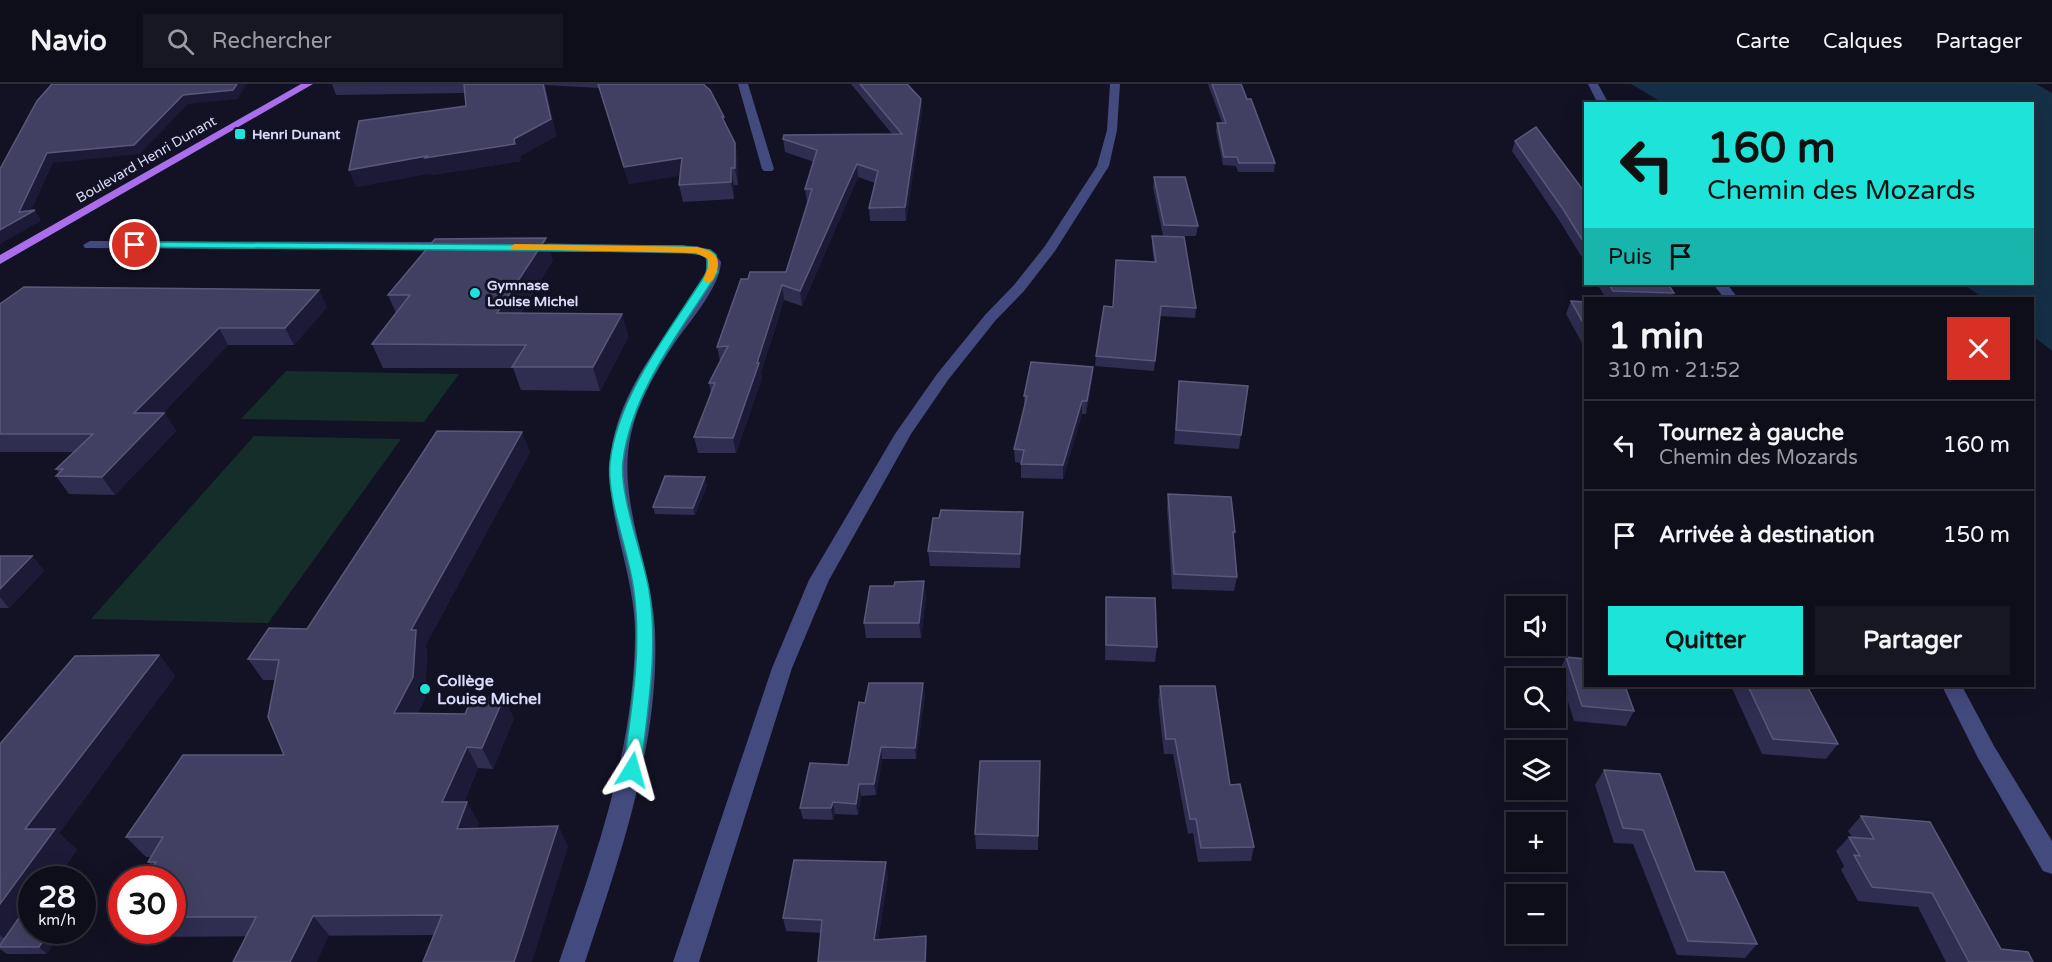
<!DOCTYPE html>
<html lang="fr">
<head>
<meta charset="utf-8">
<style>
  body { margin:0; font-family:"Varela Round",sans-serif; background:#171724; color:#f1f3f6; height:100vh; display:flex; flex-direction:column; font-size:22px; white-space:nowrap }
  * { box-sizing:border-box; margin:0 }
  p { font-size:20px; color:#9b9ca3 }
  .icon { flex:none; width:33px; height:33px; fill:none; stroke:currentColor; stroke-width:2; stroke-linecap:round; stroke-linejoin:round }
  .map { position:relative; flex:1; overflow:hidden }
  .panel { position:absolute; left:1584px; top:213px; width:450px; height:390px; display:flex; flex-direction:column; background:#0e0e1b; border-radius:0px; box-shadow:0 6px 24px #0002,0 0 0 2px #2e2e3a }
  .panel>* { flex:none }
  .hud { position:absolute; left:1584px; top:18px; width:450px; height:183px; border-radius:0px; box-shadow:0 6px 24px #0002,0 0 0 2px #2e2e3a; background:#1ee3d8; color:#111; overflow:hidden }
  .buttons { position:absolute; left:1506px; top:512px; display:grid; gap:12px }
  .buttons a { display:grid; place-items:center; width:60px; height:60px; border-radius:0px; background:#0e0e1b; box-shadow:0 6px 24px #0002,0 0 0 2px #2e2e3a; font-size:30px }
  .speed { position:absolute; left:18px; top:782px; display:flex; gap:12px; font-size:30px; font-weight:700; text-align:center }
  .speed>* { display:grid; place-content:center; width:78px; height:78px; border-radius:50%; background:#0e0e1b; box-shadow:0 6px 24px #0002,0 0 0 2px #2e2e3a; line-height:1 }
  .speed small { font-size:15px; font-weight:400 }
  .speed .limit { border:9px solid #d22; background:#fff; color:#111 }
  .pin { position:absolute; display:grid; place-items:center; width:51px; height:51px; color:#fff; margin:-26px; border:3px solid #fff; border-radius:50%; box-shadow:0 2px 6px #0007 }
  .me { position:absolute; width:66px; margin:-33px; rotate:8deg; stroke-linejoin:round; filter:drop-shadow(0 0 4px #0008) }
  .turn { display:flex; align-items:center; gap:21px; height:126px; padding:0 24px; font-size:27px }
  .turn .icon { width:78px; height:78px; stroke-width:2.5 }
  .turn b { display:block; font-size:42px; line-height:51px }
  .then { display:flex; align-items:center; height:57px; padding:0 24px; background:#0003; gap:12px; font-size:22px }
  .round { display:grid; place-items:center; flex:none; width:63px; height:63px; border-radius:0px; background:#171724 }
  .head { display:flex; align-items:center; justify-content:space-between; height:102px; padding:0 24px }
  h1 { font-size:36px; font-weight:700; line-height:45px }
  .cta { display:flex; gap:12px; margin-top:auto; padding:12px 24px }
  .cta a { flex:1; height:69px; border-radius:0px; background:#1ee3d8; color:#111; font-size:24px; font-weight:700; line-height:69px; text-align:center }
  .cta a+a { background:#171724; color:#f1f3f6 }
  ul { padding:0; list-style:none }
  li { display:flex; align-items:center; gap:18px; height:90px; padding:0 24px; border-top:2px solid #2e2e3a }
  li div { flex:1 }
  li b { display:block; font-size:22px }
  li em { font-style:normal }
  header { display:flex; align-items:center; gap:36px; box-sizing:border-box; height:84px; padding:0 30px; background:#0e0e1b; border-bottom:2px solid #2e2e3a }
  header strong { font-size:28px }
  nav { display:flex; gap:33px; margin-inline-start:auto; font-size:21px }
  .search { width:420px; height:54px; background:#171724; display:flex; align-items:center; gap:15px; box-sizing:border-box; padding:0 21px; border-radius:0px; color:#9b9ca3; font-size:22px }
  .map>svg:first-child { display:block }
  .green { fill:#162e29 }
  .water { fill:#152f46 }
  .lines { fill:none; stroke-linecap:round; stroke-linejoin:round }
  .minor { fill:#434a7e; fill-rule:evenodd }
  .major { fill:#aa6eed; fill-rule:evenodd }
  .wall { fill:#2f2d50 }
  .shaded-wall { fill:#1c1a37 }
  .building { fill:#414062; stroke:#59587a; stroke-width:1.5 }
  .route { fill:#1ee3d8; stroke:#14948c; stroke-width:1.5 }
  .slow { fill:#f59e0b }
  .poi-dot { fill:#1ee3d8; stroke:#121224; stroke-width:2 }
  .labels { text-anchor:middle; stroke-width:6; stroke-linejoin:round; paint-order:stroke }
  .far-poi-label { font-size:14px; font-weight:bold; fill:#dadbfa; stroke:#121224; text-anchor:start }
  .far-street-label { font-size:14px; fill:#dadbfa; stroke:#121224 }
  .poi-label { font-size:16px; font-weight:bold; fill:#dadbfa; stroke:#121224; text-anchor:start }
</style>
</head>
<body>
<header>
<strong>Navio</strong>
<div class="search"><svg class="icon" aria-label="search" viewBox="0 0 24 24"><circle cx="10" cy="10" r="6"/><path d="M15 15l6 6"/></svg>Rechercher</div>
<nav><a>Carte</a><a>Calques</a><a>Partager</a></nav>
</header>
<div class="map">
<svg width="2052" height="878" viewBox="0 0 2052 878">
  <rect width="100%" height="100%" fill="#121224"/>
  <g class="green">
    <polygon points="286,287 459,290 424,338 241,335"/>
    <polygon points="254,352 401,355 268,539 91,535"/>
  </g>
  <polygon class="water" points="1631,0 2036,0 2052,9 2052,267 2033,252 2032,214 1983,214 1963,200 2032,200 2032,20 1663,19"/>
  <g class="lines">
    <g class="minor">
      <polygon points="738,0 748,0 774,85 772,87 764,87 762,85"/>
      <polygon points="1110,0 1120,0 1117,46 1109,82 1055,167 1024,207 995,237 948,296 911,350 829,496 792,584 699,878 673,878 772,584 809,496 895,350 937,290 985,231 1014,201 1045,162 1097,82 1107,46"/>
      <polygon points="1588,0 1598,0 1609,20 1598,20"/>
      <polygon points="90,157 451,158 458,162 451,166 85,164 83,161"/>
      <path d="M527,159l170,3 17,6 7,10c-1,26 -33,61 -47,82 -18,27 -36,58 -43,90 -15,67 21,130 24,196 5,114 -35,226 -70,332h-26c37,-106 76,-215 76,-329 0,-68 -39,-133 -20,-201 8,-32 26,-62 45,-89 14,-21 46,-55 47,-81l-2,-5 -8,-3 -175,-4 -2,-3z"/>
      <polygon points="1713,200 1727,200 1738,214 1724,214"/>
      <polygon points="1942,602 1962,602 1994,662 2052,757 2052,790 2043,787 1978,674"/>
    </g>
    <polygon class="major" points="301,0 313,0 0,180 0,171"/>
  </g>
  <g class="wall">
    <polygon points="332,0 703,0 735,59 738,76 738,101 734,101 734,115 683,118 679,101 680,91 629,100 599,4 545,1 556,52 520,72 521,77 432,91 431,89 356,103 466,22 465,9 336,11"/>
    <polygon points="851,0 907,0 921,15 922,27 906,137 870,137 869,124 875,99 858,93 802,222 784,216 761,289 762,294 736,369 698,369 694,353 711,309 709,299 720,277 717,263 748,195 786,188 808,118 807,118 805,105 814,78 785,68 783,55 892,50"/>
    <polygon points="1208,0 1241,0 1247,15 1275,79 1274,88 1238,88 1236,82 1223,81 1216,47 1217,39 1222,39"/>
    <polygon points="1515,57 1586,110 1586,180 1559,136 1512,67"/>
    <polygon points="1154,93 1198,142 1196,152 1163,152 1153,103"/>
    <polygon points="1152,152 1196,224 1195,234 1160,232 1154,287 1095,282 1096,272 1113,223 1154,178 1152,162"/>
    <polygon points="553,176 520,230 622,230 628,253 600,307 521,306 513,284 383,284 372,260 396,229 388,211"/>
    <polygon points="1597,200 1668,200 1674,209 1671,214 1606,214"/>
    <polygon points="1571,217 1586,218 1586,259 1582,259 1566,230"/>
    <polygon points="0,220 327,223 294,261 228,261 163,329 164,329 176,347 115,411 69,410 56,392 59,389 56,385 74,368 0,368"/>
    <polygon points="1093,283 1092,297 1086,330 1082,330 1063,395 1021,394 1021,379 1015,378 1014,365 1024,325 1024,312"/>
    <polygon points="1179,297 1248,302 1239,365 1174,360"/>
    <polygon points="530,368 425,562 427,567 425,614 417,630 514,634 493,685 478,684 464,718 479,739 477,744 558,742 568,763 434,851 142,853 134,846 172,846 172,795 153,783 148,778 151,773 146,773 126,753 284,671 275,596 263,596 248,575 307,545"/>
    <polygon points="707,401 695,431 655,430 653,423"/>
    <polygon points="1168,410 1235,448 1233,457 1237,493 1234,507 1172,505 1167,424"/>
    <polygon points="939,434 1023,443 1020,484 930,482 928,467"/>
    <polygon points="0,472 32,472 44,487 9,524 0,524"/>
    <polygon points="926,512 921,554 866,554 864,539"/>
    <polygon points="1106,513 1157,563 1155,578 1105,576"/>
    <polygon points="159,571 175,592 59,749 77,766 56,795 32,795 30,831 47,870 7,870 0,865 0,861 1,859 0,859 0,660"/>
    <polygon points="1566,573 1634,627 1626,642 1574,637 1559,588"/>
    <polygon points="923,599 925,611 916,675 882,675 876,711 861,712 858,731 835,730 833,736 803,735 800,724 848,681 865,619"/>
    <polygon points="1160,602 1230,701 1254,763 1251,777 1198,778 1193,749 1188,750 1173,670 1164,670 1158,617"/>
    <polygon points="1731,602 1807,602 1838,660 1826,675 1762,670"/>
    <polygon points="1040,677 1038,766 976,765 975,750"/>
    <polygon points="1604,686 1695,787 1757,860 1745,874 1677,871 1633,760 1614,759 1595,701"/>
    <polygon points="1861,732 2001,865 2033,878 1946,878 1918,823 1858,817 1841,786 1844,782 1836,767 1849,753 1852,753 1848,747"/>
    <polygon points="888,792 878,856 926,852 927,865 927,878 818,878 821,849 786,847 783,834"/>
  </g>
  <g class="shaded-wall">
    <polygon points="237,0 246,0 238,15 188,20 140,70 53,79 30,129 35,126 41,137 0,160 0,146 19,128 47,69 183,11"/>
    <polygon points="543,0 544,0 556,52 520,72 521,77 432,91 431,89 356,103 349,86 514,55"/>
    <polygon points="921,15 922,27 906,137 905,123"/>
    <polygon points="735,59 738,76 738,101 735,84"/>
    <polygon points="682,74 685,91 629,100 624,83"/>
    <polygon points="857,80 858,93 802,222 800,207"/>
    <polygon points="731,84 734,101 734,115 731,98"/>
    <polygon points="546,154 553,176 505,253 497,229"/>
    <polygon points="782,201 784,216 761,289 762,294 736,369 733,354"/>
    <polygon points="319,206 327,223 294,261 285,244"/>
    <polygon points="622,230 628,253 600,307 593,283"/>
    <polygon points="219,244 228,261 146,347 134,329"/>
    <polygon points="1093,283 1092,297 1086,330 1087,317"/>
    <polygon points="1082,317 1082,330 1063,395 1063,381"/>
    <polygon points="164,329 176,347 115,411 102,393"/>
    <polygon points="522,348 530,368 425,562 427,567 425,614 406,650 394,629 411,546"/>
    <polygon points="705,393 707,401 695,431 693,424"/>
    <polygon points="1023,428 1023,443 1020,484 1020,470"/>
    <polygon points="32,472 44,487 9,524 0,513 0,505"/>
    <polygon points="924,497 926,512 921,554 919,539"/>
    <polygon points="159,571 175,592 59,749 77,766 56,795 32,795 32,829 10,859 0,851 0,820 25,745"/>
    <polygon points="923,599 925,611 916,675 915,664"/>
    <polygon points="504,613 514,634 493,685 482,664"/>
    <polygon points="467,663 478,684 455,739 442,718"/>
    <polygon points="881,663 882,675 876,711 874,700"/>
    <polygon points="859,700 861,712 858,731 856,720"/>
    <polygon points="467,718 479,739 469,765 457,745"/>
    <polygon points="833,718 835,730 833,736 831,724"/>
    <polygon points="558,742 568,763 532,878 514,878"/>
    <polygon points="886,778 888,792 876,869 874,856"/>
    <polygon points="313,832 329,851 317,878 290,878"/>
    <polygon points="50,846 63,846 47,870 39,863"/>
    <polygon points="926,852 927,865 927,878 925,878"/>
  </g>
  <g class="building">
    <polygon points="52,0 237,0 233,6 183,11 134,61 47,69 19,128 35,126 0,146 0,85 37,17"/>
    <polygon points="464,0 543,0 551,35 514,55 515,60 425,74 427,72 349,86 359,37 466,22"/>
    <polygon points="598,0 703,0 710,6 724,33 722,33 735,59 735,84 731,84 731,98 679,101 682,74 624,83"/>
    <polygon points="860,0 907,0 921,15 905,123 869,124 878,87 857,80 800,207 782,201 757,279 759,279 733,354 694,353 715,299 709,299 728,262 717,263 741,195 748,195 750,188 786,188 812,105 805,105 817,66 783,55 784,51 902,50"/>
    <polygon points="1212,0 1241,0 1247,15 1251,15 1275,79 1239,79 1237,73 1224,73 1217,39 1226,39"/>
    <polygon points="1536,43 1586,110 1586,162 1563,125 1515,57"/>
    <polygon points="1154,93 1185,93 1198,142 1164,141"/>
    <polygon points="1152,152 1184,153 1196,224 1161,222 1155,277 1096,272 1104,222 1113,223 1116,176 1156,178"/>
    <polygon points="546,154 497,229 622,230 593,283 512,283 526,261 372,260 410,211 388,211 435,155"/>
    <polygon points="1609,200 1668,200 1674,209 1613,207"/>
    <polygon points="24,203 319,206 285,244 219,244 134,329 164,329 102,393 56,392 63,385 56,385 93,350 0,350 0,220"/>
    <polygon points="1571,217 1586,218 1586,244"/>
    <polygon points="1031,278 1093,283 1087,317 1082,317 1063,381 1021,380 1024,366 1014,365 1027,312 1024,312"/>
    <polygon points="1179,297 1248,302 1241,351 1176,346"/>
    <polygon points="437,347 522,348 411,546 416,546 413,593 394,629 465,630 472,614 504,613 482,664 467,663 442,718 467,718 457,745 558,742 514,878 423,878 442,831 313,832 290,878 233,878 256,833 172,833 172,795 145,795 156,778 148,778 163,753 126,753 183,671 284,671 268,633 279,576 248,575 269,544 307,545"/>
    <polygon points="665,392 705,393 693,424 653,423"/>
    <polygon points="1168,410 1231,413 1235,448 1233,448 1237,493 1174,490"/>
    <polygon points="941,426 1023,428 1020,470 928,467 933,434 939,434"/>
    <polygon points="0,472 32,472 0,505"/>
    <polygon points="924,497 919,539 864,539 870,502 894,502 895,498"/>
    <polygon points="1106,513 1155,514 1157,563 1106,561"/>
    <polygon points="159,571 25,745 55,745 0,820 0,660 75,572"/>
    <polygon points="1566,573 1586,575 1586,602 1625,602 1634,627 1582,622"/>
    <polygon points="869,599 923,599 915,664 881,663 874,700 859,700 856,720 833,718 831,724 800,724 810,679 848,681 859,618 865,619"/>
    <polygon points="1160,602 1215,602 1230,701 1240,700 1254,763 1201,764 1196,735 1190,735 1175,655 1166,655"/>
    <polygon points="1748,602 1807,602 1838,660 1773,655"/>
    <polygon points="980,677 1040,677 1038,752 975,750"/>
    <polygon points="1604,686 1660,690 1695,787 1724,788 1757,860 1688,857 1643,746 1623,744"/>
    <polygon points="1861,732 1930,738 2001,865 2028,868 2033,878 1969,878 1932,809 1872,803 1854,771 1860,772 1849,753 1874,755"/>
    <polygon points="794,776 886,778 874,856 926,852 925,878 818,878 822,836 783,834"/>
    <polygon points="21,831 32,831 32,846 50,846 39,863 0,863 0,861"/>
  </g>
  <path class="route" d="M135,158l548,4 27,4 6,5 2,17c-37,59 -86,119 -95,189 -4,34 20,93 26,129 8,48 2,97 -4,145 -2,12 -2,28 -7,40l-6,2 -6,-2 -3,-5c8,-59 19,-118 11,-178 -4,-38 -28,-93 -24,-130 8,-68 61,-133 97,-190v-14l-3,-3 -21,-3 -551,-5v-4z"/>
  <path class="slow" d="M515,160l182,3c14,3 26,9 19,25 -2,6 -2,9 -8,11l-5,-3 6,-15 -1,-6 -12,-6 -185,-4 -1,-2z"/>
  <g class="poi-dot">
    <rect x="234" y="44" width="12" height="12" rx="3"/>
    <circle cx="475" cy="209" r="6"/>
    <circle cx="425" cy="605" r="6"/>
  </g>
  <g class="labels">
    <g class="far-poi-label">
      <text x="252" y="55">Henri Dunant</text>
      <text x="487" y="206">Gymnase<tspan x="487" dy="16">Louise Michel</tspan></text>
    </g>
    <g class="far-street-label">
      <text transform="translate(146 75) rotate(-30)" y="5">Boulevard Henri Dunant</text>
    </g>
    <g class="poi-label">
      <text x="437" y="602">Collège<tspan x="437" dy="18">Louise Michel</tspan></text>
    </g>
  </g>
</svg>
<div class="buttons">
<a><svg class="icon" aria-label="sound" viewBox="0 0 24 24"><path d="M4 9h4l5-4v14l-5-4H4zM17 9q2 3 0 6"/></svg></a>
<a><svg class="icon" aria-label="search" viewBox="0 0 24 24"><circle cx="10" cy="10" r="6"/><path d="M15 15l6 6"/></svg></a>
<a><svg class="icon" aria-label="layers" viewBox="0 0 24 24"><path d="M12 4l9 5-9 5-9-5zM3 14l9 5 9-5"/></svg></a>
<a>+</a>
<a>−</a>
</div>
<div class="speed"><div>28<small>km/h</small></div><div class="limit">30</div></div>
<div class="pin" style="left:135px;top:161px;background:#d93025"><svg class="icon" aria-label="arrive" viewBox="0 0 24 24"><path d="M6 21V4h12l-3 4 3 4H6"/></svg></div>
<svg class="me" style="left:632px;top:686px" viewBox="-20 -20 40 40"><path d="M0-17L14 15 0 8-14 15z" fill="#1ee3d8" stroke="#fff" stroke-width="4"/></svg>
<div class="hud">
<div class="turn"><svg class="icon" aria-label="left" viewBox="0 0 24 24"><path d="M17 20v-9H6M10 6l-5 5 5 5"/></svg><div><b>160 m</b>Chemin des Mozards</div></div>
<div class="then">Puis<svg class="icon" aria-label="arrive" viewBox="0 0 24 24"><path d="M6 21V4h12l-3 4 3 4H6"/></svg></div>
</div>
<section class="panel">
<div class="head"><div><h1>1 min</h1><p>310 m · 21:52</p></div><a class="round" style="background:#d93025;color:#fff"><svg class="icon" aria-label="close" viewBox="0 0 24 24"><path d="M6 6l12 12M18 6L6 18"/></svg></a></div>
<ul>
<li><svg class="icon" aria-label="left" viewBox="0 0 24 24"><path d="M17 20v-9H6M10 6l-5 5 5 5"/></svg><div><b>Tournez à gauche</b><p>Chemin des Mozards</p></div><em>160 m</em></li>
<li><svg class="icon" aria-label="arrive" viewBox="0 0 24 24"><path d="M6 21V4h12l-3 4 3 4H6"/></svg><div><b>Arrivée à destination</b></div><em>150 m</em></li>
</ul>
<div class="cta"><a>Quitter</a><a>Partager</a></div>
</section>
</div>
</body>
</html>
